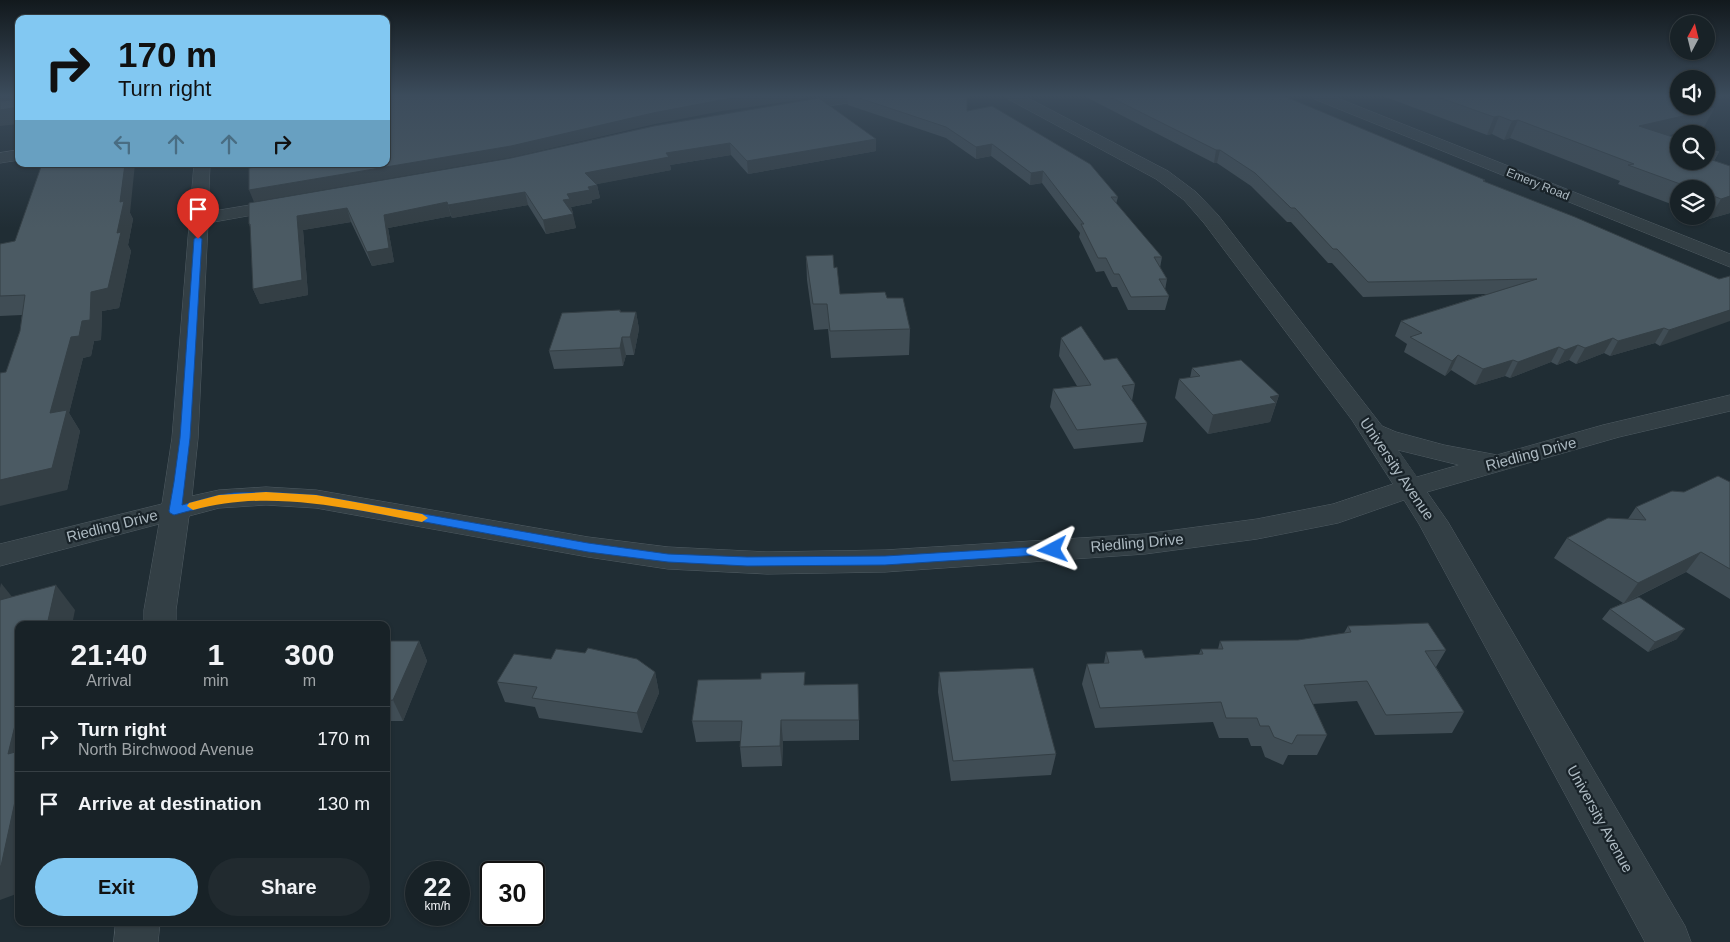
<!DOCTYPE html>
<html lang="en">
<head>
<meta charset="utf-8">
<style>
  body { margin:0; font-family:Helvetica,sans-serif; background:#212a2f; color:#f1f3f6; height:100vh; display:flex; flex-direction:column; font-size:19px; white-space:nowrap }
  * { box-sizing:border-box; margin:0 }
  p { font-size:16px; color:#9fa4a7 }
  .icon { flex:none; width:28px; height:28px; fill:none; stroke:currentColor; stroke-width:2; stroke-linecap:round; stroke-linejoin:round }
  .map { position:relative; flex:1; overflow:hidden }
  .side { position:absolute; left:15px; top:621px; width:375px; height:305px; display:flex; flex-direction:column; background:#182227; border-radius:10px; box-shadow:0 1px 4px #0004,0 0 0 1px #363f44 }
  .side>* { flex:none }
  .banner { position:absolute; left:15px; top:15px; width:375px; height:152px; border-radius:10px; box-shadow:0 1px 4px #0004,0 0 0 1px #363f44; background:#82c8f2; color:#111; overflow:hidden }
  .needle { width:32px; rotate:7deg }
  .buttons { position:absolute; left:1670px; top:15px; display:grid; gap:10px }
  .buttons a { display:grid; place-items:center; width:45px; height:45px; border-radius:50%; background:#182227; box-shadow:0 1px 4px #0004,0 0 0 1px #363f44; font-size:25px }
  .speed { position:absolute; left:405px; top:861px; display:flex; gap:10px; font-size:25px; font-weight:700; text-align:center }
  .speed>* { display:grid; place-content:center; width:65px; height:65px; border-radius:50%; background:#182227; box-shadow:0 1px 4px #0004,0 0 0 1px #363f44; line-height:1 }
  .speed small { font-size:12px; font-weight:400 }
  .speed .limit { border:2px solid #111; border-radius:8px; background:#fff; color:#111 }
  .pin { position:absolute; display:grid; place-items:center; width:42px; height:42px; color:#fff; margin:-51px -21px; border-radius:50% 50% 50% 0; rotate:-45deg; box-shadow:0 0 5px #0007 }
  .pin .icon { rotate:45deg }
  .me { position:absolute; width:55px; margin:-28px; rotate:266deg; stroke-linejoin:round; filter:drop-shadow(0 0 4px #0008) }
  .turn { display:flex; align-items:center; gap:18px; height:105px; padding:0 20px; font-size:22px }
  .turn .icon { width:65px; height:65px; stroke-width:2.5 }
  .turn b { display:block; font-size:35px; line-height:42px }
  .lanes { display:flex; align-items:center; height:48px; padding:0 20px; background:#0003; justify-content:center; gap:25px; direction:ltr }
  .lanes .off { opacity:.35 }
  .eta { display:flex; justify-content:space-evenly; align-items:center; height:85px; text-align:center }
  .eta b { font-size:30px; font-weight:700; line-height:35px }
  .cta { display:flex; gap:10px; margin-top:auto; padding:10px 20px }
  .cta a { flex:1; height:58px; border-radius:30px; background:#82c8f2; color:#111; font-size:20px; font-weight:700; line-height:58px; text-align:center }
  .cta a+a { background:#212a2f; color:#f1f3f6 }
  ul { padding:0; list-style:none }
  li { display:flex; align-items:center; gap:15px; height:65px; padding:0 20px; border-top:1px solid #363f44 }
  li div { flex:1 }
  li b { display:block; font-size:19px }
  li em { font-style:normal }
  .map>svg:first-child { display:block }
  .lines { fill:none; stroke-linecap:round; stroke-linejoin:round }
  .street-casing { stroke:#505c63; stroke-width:1 }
  .street { fill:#333f45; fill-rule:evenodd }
  .wall { fill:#404d55 }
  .shaded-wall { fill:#343f45 }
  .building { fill:#4b5a63; stroke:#343f45 }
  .route { fill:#1a73e8; stroke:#114b97 }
  .slow { fill:#f59e0b }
  .labels { text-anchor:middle; stroke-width:4.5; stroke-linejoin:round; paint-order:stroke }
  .far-street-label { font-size:12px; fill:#adbac2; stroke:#192329 }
  .street-label { font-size:15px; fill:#adbac2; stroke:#192329 }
</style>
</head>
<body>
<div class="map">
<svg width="1730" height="942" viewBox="0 0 1730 942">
  <rect width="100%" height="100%" fill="#202d34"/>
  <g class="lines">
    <defs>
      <g id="street">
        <polygon points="838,96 874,96 872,99 867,100 788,112 783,111 781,108 783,105 788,104"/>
        <path d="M1006,96h18l144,75 28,21 22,23 164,211 14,6 48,13 53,10 106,-30 127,-30v16l-111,26 -192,55 21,30 237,404 6,16h-46l-226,-418 -15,-24 -66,23 -81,16 -112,15 -260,18 -118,2 -99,-5 -80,-12 -272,-49 -50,-3 -47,3 -30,8 -13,94v15h-32v-15l15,-86 -159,42v-22l162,-40 10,-66 22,-274h16l-2,48 78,-13 6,1 3,4 -3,4 -6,1 -78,14 -10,215 -6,58 27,-6 47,-3 50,3 272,47 80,10 99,5 118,-2 260,-16 112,-15 76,-15 60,-20 -41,-64 -148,-197 -20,-23 -28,-21 -148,-80zM1398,450l61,15 -42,12z"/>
        <polygon points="1312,96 1332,96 1730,254 1730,267 1314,99"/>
        <polygon points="19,150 19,160 0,163 0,153"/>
        <polygon points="116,922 160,922 158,942 114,942"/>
      </g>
    </defs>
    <use href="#street" class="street-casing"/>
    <use href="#street" class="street"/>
  </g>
  <g class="wall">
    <polygon points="847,96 967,96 967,111 1118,197 1116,204 1162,257 1160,268 1167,279 1165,290 1169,296 1165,310 1128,310 1117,287 1112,287 1104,271 1096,272 1079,237 1080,233 1042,183 1030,185 991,156 976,159 946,138 848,105"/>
    <polygon points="1086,96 1284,96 1485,182 1719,279 1660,346 1655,343 1610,356 1604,353 1576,364 1569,360 1557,365 1551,362 1510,378 1505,376 1475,385 1451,370 1445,376 1404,352 1407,344 1395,336 1401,321 1487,294 1363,297 1332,263 1328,263 1291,222 1287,222 1251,186 1217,163 1214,163 1088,98 1088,97"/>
    <polygon points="1383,96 1670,96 1704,127 1668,135 1719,152 1714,161 1730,213 1709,219 1702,216 1706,216 1706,189 1679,189 1679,207 1618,184 1620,181 1510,138 1504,140 1492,134 1487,135"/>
    <polygon points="654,126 876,139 876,151 748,174 731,155 670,165 671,170 596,184 597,185 600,198 592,200 592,203 571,207 573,213 572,213 576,228 546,234 528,205 452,218 451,216 388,228 394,262 372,266 351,222 303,230 308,295 260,304 253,289 251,229 249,224 511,158"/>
    <polygon points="130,213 133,219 128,245 131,251 119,308 102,311 101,340 94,341 91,356 83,358 69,413 80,431 67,490 6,372 20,331 22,315 0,316 0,244 15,241"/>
    <polygon points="806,256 834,268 840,294 887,298 910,329 909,355 831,358 828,329 814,330 807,280"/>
    <polygon points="620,310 621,312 636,312 639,329 634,355 626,355 623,366 554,369 549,351"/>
    <polygon points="1061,338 1104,360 1135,384 1132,401 1147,423 1143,442 1074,449 1050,407 1053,389 1077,386 1059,356"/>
    <polygon points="1192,368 1279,395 1270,422 1208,434 1175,398 1179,379 1190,378"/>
    <polygon points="1730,482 1730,599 1686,572 1629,601 1677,639 1648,652 1602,619 1610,609 1623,603 1554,558 1567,538 1628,519 1636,507 1684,492"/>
    <polygon points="1348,626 1446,650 1436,667 1464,712 1452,733 1375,735 1357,701 1313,704 1327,735 1317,755 1288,755 1283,765 1265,757 1261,746 1251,746 1248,738 1219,738 1213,722 1095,728 1082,684 1087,664 1104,663 1106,652 1145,658 1199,654 1201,649 1218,649 1220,641 1298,640 1344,633"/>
    <polygon points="386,641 419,641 427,661 403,721 386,721"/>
    <polygon points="655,672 659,693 642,733 539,718 535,707 505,702 497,682"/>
    <polygon points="939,672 1056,754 1051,775 951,781 938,692"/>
    <polygon points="806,685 859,720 859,740 783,741 782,766 742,767 740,747 740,741 696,742 692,721"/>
  </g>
  <g class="shaded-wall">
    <polygon points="0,96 14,96 19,104 0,106"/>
    <polygon points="751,96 805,96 805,99 722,111 655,124 514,157 254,202 249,190 721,100"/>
    <polygon points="19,107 19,124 0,126 0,110"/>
    <polygon points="1714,109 1704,127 1630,144 1639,126"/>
    <polygon points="1499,116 1492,134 1487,135 1494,117"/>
    <polygon points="1518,120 1510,138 1504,140 1512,121"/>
    <polygon points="876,139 876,151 748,174 747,161"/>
    <polygon points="730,143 731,155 670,165 671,170 588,186 585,173 666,153"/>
    <polygon points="992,144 991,156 976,159 976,147"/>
    <polygon points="1216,150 1220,150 1217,163 1214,163"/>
    <polygon points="1719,152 1708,171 1706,161 1706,155"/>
    <polygon points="125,164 135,164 130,213 133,219 128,245 131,251 119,308 102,311 101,340 94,341 91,356 83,358 69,413 80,431 67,490 0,506 0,480 50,413 71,337 82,321 91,292 117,233 120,202"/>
    <polygon points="1043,171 1042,183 1030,185 1031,173"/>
    <polygon points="597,185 600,198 592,200 592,203 571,207 573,213 566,214 563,200 567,194 588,187"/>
    <polygon points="525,192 528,205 452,218 448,205"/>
    <polygon points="1730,196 1730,213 1709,219 1721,199"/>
    <polygon points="447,202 451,216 388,228 394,262 372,266 367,252 384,215"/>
    <polygon points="347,208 351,222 303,230 308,295 260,304 253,289 297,216"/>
    <polygon points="573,214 576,228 546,234 543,220"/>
    <polygon points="1730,310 1730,321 1660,346 1669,330"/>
    <polygon points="636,312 639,329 634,355 630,337"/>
    <polygon points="1664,328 1655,343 1610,356 1618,341"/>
    <polygon points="622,337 626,355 623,366 620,348"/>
    <polygon points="1613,338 1604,353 1576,364 1585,348"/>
    <polygon points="1578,345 1569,360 1557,365 1565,350"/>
    <polygon points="1559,347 1551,362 1510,378 1518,362"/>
    <polygon points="1458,355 1451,370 1445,376 1452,361"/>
    <polygon points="1513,360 1505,376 1475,385 1483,369"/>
    <polygon points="1279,395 1270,422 1208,434 1213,415 1270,397"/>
    <polygon points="1701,552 1686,572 1624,603 1638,583"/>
    <polygon points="1,583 21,608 0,605 0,588"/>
    <polygon points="56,585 75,610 72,625 47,625"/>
    <polygon points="1685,629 1677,639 1648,652 1655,642"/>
    <polygon points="419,641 427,661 403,721 393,700"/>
    <polygon points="655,672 659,693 642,733 637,713"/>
    <polygon points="19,709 19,766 8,754"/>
    <polygon points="781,720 783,741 782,766 780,746"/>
    <polygon points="19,783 19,893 0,900 0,866"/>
  </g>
  <g class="building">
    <polygon points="12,96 19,96 19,107 0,110 0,101 12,100"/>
    <polygon points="386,96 751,96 721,100 653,113 511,146 249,190 249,168 262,166 261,164 386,164"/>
    <polygon points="853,96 967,96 967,111 992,106 1090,164 1118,197 1111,197 1162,257 1154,257 1167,279 1159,279 1169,296 1131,297 1119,274 1114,274 1106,258 1098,258 1081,224 1084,224 1043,171 1031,173 992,144 976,147 946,127"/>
    <polygon points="1108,96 1284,96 1485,180 1483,181 1575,217 1719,279 1730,276 1730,310 1669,330 1664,328 1618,341 1613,338 1585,348 1578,345 1565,350 1559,347 1518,362 1513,360 1483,369 1458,355 1452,361 1410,337 1422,333 1401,321 1537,279 1368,282 1337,249 1333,249 1295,208 1291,208 1255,173 1220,150 1216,150"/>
    <polygon points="1435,96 1670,96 1679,99 1679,106 1705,106 1714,109 1639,126 1679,139 1679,161 1706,161 1706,158 1730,166 1730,196 1721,199 1706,193 1706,189 1694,189 1628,165 1634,164 1518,120 1512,121 1499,116 1494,117"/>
    <polygon points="819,98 876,139 747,161 730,143 666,153 669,157 585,173 597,185 588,187 590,190 567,194 570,199 563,200 573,214 543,220 525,192 448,205 447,202 384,215 389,248 367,252 347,208 297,216 302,280 253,289 250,224 249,224 249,203 511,158 654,126"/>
    <polygon points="1706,148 1719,152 1706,155"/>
    <polygon points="42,164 125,164 120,202 124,201 117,233 121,232 108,288 91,292 90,320 82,321 79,336 71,337 50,413 67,410 52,468 0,480 0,373 6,372 20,331 25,295 0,296 0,244 15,241"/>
    <polygon points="833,255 834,268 837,267 840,294 885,292 887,298 903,298 910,329 830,331 827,304 813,304 806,256"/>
    <polygon points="620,310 620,312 636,312 630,337 622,337 620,348 549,351 562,313"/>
    <polygon points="1081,326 1104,360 1117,358 1135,384 1122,386 1147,423 1077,430 1053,389 1091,385 1061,338"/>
    <polygon points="1241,360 1279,395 1270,397 1276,403 1213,415 1179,379 1200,376 1192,368"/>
    <polygon points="1718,476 1730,482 1730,569 1701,552 1638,583 1567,538 1608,518 1646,520 1636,507 1672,491 1684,492"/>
    <polygon points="56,585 47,625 19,625 19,709 8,754 19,751 19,783 1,866 0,866 0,600"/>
    <polygon points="1639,597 1685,629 1655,642 1610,609"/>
    <polygon points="1428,623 1446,650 1425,651 1464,712 1386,715 1367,681 1304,685 1327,735 1297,735 1292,744 1274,737 1269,726 1260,726 1257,718 1226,718 1221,702 1100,708 1087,664 1109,663 1106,652 1142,650 1145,658 1203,654 1201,649 1223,649 1220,641 1298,640 1351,632 1348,626"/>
    <polygon points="386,641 419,641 393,700 386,701"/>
    <polygon points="588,648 637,659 655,672 637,713 532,698 537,687 497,682 514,654 551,659 556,649 585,653"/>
    <polygon points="1033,668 1056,754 953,761 939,672"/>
    <polygon points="805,672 804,685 858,684 859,720 781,720 780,746 740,747 742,721 692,721 698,680 761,679 761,673"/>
  </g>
  <linearGradient id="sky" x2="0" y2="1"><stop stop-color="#12191d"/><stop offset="0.42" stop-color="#3c4c5c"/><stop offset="1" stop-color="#3c4c5c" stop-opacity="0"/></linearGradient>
  <rect width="1730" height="228" fill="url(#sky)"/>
  <polygon class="route" points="198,236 202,239 190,438 182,505 219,495 234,493 266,492 316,495 588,543 668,554 747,557 885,556 1053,546 1060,550 1053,554 885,565 747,566 668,562 588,552 316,502 266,499 234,501 219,503 174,515 170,513 169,511 174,482 180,438 194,239"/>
  <path class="slow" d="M266,492l50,3 106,19 6,4 -6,4c-76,-14 -152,-33 -229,-12l-6,-4 2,-3 30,-8z"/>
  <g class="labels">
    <g class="far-street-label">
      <text transform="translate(1538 184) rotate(22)" y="4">Emery Road</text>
    </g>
    <g class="street-label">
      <text transform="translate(1531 454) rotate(-15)" y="5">Riedling Drive</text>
      <text transform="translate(1397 469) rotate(56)" y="5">University Avenue</text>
      <text transform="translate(112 526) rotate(-14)" y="5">Riedling Drive</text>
      <text transform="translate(1137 543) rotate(-5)" y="5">Riedling Drive</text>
      <text transform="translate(1600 819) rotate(61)" y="5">University Avenue</text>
    </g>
  </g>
</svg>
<div class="buttons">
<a><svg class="needle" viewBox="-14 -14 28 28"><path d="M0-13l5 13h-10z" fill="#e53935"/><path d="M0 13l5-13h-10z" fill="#9fa4a7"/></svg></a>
<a><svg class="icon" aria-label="sound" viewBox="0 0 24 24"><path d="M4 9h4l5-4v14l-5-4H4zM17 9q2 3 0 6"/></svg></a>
<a><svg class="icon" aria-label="search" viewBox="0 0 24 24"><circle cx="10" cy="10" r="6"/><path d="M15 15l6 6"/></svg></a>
<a><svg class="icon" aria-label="layers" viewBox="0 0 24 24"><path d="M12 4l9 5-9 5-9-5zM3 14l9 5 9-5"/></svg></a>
</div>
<div class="speed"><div>22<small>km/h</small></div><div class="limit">30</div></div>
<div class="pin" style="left:198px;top:239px;background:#d93025"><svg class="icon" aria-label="arrive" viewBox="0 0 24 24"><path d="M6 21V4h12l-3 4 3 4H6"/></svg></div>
<svg class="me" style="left:1053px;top:550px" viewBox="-20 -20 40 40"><path d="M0-17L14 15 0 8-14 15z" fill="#1a73e8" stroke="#fff" stroke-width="4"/></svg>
<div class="banner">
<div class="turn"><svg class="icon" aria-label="right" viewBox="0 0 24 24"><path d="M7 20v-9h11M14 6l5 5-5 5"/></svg><div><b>170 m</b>Turn right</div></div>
<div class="lanes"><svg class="icon off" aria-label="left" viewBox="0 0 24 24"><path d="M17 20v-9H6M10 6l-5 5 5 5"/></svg><svg class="icon off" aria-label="ahead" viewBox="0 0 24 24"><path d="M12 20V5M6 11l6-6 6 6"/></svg><svg class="icon off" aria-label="ahead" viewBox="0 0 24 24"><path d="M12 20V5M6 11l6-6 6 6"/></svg><svg class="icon" aria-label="right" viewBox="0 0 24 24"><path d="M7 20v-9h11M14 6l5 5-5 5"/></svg></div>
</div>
<section class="side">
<div class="eta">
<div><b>21:40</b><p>Arrival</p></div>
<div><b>1</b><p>min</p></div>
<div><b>300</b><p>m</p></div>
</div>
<ul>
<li><svg class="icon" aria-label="right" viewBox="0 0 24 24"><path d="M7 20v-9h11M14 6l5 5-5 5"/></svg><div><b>Turn right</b><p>North Birchwood Avenue</p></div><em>170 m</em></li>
<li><svg class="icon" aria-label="arrive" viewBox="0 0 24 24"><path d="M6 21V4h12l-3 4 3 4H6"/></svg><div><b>Arrive at destination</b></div><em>130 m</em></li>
</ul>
<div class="cta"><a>Exit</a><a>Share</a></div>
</section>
</div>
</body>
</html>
